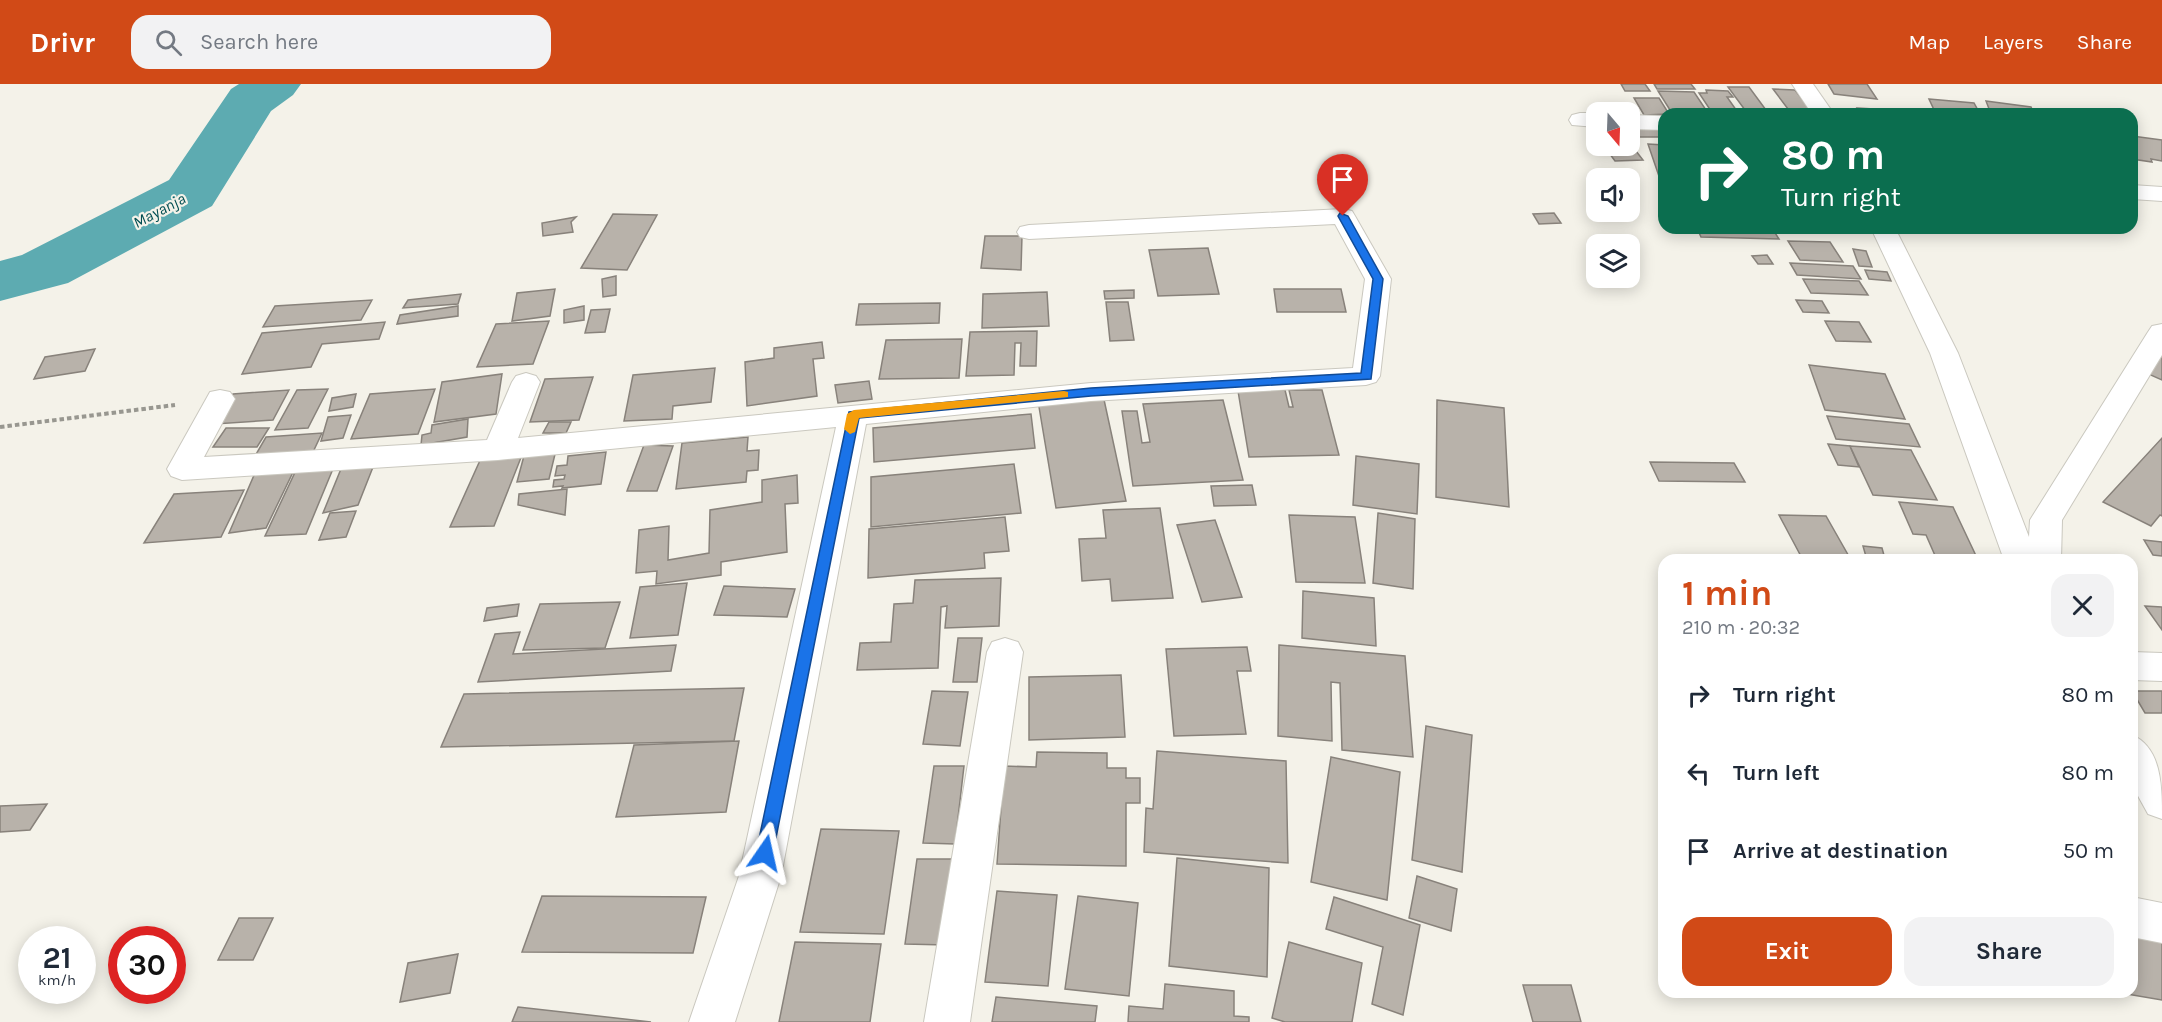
<!DOCTYPE html>
<html lang="en">
<head>
<meta charset="utf-8">
<style>
  body { margin:0; font-family:Karla,sans-serif; background:#f2f2f3; color:#1f2937; height:100vh; display:flex; flex-direction:column; font-size:22px; white-space:nowrap }
  * { box-sizing:border-box; margin:0 }
  p { font-size:20px; color:#747a83 }
  .icon { flex:none; width:33px; height:33px; fill:none; stroke:currentColor; stroke-width:2; stroke-linecap:round; stroke-linejoin:round }
  .map { position:relative; flex:1; overflow:hidden }
  .sheet { position:absolute; left:1658px; top:470px; width:480px; height:444px; display:flex; flex-direction:column; background:#fff; border-radius:18px; box-shadow:0 3px 15px #0003 }
  .sheet>* { flex:none }
  .hud { position:absolute; left:1658px; top:24px; width:480px; height:126px; border-radius:18px; box-shadow:0 3px 15px #0003; background:#0b6e4f; color:#fff; overflow:hidden }
  .needle { width:39px; rotate:161deg }
  .buttons { position:absolute; left:1586px; top:18px; display:grid; gap:12px }
  .buttons a { display:grid; place-items:center; width:54px; height:54px; border-radius:12px; background:#fff; box-shadow:0 3px 15px #0003; font-size:30px }
  .speed { position:absolute; left:18px; top:842px; display:flex; gap:12px; font-size:30px; font-weight:700; text-align:center }
  .speed>* { display:grid; place-content:center; width:78px; height:78px; border-radius:50%; background:#fff; box-shadow:0 3px 15px #0003; line-height:1 }
  .speed small { font-size:15px; font-weight:400 }
  .speed .limit { border:9px solid #d22; background:#fff; color:#111 }
  .pin { position:absolute; display:grid; place-items:center; width:51px; height:51px; color:#fff; margin:-62px -26px; border-radius:50% 50% 50% 0; rotate:-45deg; box-shadow:0 0 6px #0007 }
  .pin .icon { rotate:45deg }
  .me { position:absolute; width:66px; margin:-33px; rotate:11deg; stroke-linejoin:round; filter:drop-shadow(0 0 4px #0008) }
  .turn { display:flex; align-items:center; gap:21px; height:126px; padding:0 24px; font-size:27px }
  .turn .icon { width:78px; height:78px; stroke-width:2.5 }
  .turn b { display:block; font-size:42px; line-height:51px }
  .round { display:grid; place-items:center; flex:none; width:63px; height:63px; border-radius:18px; background:#f2f2f3 }
  .head { display:flex; align-items:center; justify-content:space-between; height:102px; padding:0 24px }
  h1 { font-size:36px; font-weight:700; line-height:45px; color:#d14a17 }
  .cta { display:flex; gap:12px; margin-top:auto; padding:12px 24px }
  .cta a { flex:1; height:69px; border-radius:18px; background:#d14a17; color:#fff; font-size:24px; font-weight:700; line-height:69px; text-align:center }
  .cta a+a { background:#f2f2f3; color:#1f2937 }
  ul { padding:0; list-style:none }
  li { display:flex; align-items:center; gap:18px; height:78px; padding:0 24px }
  li div { flex:1 }
  li b { display:block; font-size:22px }
  li em { font-style:normal }
  header { display:flex; align-items:center; gap:36px; box-sizing:border-box; height:84px; padding:0 30px; background:#d14a17; color:#fff }
  header strong { font-size:28px }
  nav { display:flex; gap:33px; margin-inline-start:auto; font-size:21px }
  .search { width:420px; height:54px; background:#f2f2f3; display:flex; align-items:center; gap:15px; box-sizing:border-box; padding:0 21px; border-radius:18px; color:#747a83; font-size:22px }
  .map>svg:first-child { display:block }
  .lines { fill:none; stroke-linecap:round; stroke-linejoin:round }
  .river { fill:#5dabb1; fill-rule:evenodd }
  .building { fill:#b8b2aa; stroke:#88827b; stroke-width:1.5 }
  .minor-casing { stroke:#cac8bf; stroke-width:2 }
  .path { stroke:#989790; stroke-width:4; stroke-dasharray:4.5 3; stroke-linecap:butt }
  .minor { fill:#fff; fill-rule:evenodd }
  .route { fill:#1a73e8; stroke:#114b97; stroke-width:1.5 }
  .slow { fill:#f59e0b }
  .labels { text-anchor:middle; stroke-width:4.5; stroke-linejoin:round; paint-order:stroke }
  .far-water-label { font-size:16px; font-style:italic; fill:#024e52; stroke:#f4f2e9 }
</style>
</head>
<body>
<header>
<strong>Drivr</strong>
<div class="search"><svg class="icon" aria-label="search" viewBox="0 0 24 24"><circle cx="10" cy="10" r="6"/><path d="M15 15l6 6"/></svg>Search here</div>
<nav><a>Map</a><a>Layers</a><a>Share</a></nav>
</header>
<div class="map">
<svg width="2162" height="938" viewBox="0 0 2162 938">
  <rect width="100%" height="100%" fill="#f4f2e9"/>
  <g class="lines">
    <polygon class="river" points="239,0 301,0 293,11 271,27 212,122 68,199 0,217 0,177 22,171 169,96 231,5"/>
  </g>
  <g class="building">
    <polygon points="1621,0 1645,0 1650,7 1625,7"/>
    <polygon points="1654,0 1691,0 1695,5 1657,5"/>
    <polygon points="1828,0 1867,0 1877,15 1834,10"/>
    <polygon points="1728,3 1749,3 1766,26 1745,26"/>
    <polygon points="1773,5 1795,6 1813,29 1791,29"/>
    <polygon points="1706,6 1728,7 1733,13 1727,13 1739,30 1713,30 1699,9 1707,9"/>
    <polygon points="1658,7 1694,8 1706,26 1670,26"/>
    <polygon points="1634,14 1659,14 1669,30 1644,31"/>
    <polygon points="1929,15 1974,19 1980,30 1936,30"/>
    <polygon points="1986,17 2031,23 2034,30 1991,30"/>
    <polygon points="1857,24 1909,27 1911,30 1860,30"/>
    <polygon points="1629,43 1662,43 1664,53 1629,53"/>
    <polygon points="2132,52 2162,56 2162,77 2151,75 2152,78 2132,75"/>
    <polygon points="1629,58 1643,76 1615,77 1604,62 1629,62"/>
    <polygon points="1648,60 1664,61 1664,101 1662,101"/>
    <polygon points="1554,129 1561,139 1539,140 1533,130"/>
    <polygon points="613,130 657,131 627,186 581,184"/>
    <polygon points="576,133 571,138 573,148 543,152 542,139"/>
    <polygon points="1697,144 1772,144 1779,155 1701,153"/>
    <polygon points="1778,144 1842,144 1845,149 1779,146"/>
    <polygon points="985,152 1022,152 1021,186 981,184"/>
    <polygon points="1788,157 1830,158 1843,178 1800,176"/>
    <polygon points="1208,164 1219,210 1158,212 1149,166"/>
    <polygon points="1853,165 1866,167 1872,183 1859,182"/>
    <polygon points="1767,171 1773,180 1758,180 1752,172"/>
    <polygon points="1790,179 1853,182 1861,195 1797,191"/>
    <polygon points="1865,186 1887,188 1891,197 1869,195"/>
    <polygon points="616,192 616,211 603,213 602,195"/>
    <polygon points="1803,195 1859,197 1868,211 1811,209"/>
    <polygon points="555,205 550,232 512,237 517,209"/>
    <polygon points="1274,205 1341,205 1346,228 1277,228"/>
    <polygon points="1134,206 1134,214 1105,215 1104,207"/>
    <polygon points="1047,208 1049,242 982,244 983,210"/>
    <polygon points="461,210 458,220 403,224 408,216"/>
    <polygon points="372,216 361,236 263,243 275,222"/>
    <polygon points="1796,216 1822,217 1829,229 1803,228"/>
    <polygon points="1106,218 1128,218 1134,256 1110,257"/>
    <polygon points="940,219 939,239 856,241 859,220"/>
    <polygon points="458,222 458,232 397,240 400,231"/>
    <polygon points="584,222 584,236 564,239 564,226"/>
    <polygon points="610,225 605,248 585,249 591,226"/>
    <polygon points="549,237 533,280 477,283 496,240"/>
    <polygon points="1825,237 1859,238 1871,258 1836,257"/>
    <polygon points="385,238 379,255 322,260 311,283 242,290 262,249"/>
    <polygon points="1037,247 1036,282 1020,282 1021,259 1015,259 1014,291 966,292 970,248"/>
    <polygon points="962,255 959,294 879,295 886,256"/>
    <polygon points="822,258 824,274 813,275 817,312 747,322 745,278 774,274 774,264"/>
    <polygon points="95,265 85,287 34,295 45,273"/>
    <polygon points="2162,267 2162,296 2144,288"/>
    <polygon points="1809,281 1885,290 1905,335 1825,326"/>
    <polygon points="715,284 711,318 673,322 672,335 624,337 633,291"/>
    <polygon points="502,290 496,330 434,338 442,298"/>
    <polygon points="593,293 579,336 530,338 545,295"/>
    <polygon points="869,297 872,315 838,319 835,301"/>
    <polygon points="328,305 308,344 275,346 297,306"/>
    <polygon points="435,305 418,350 351,355 370,310"/>
    <polygon points="289,306 273,336 215,340 233,310"/>
    <polygon points="1285,306 1289,323 1293,323 1289,306 1322,306 1339,371 1249,373 1238,307"/>
    <polygon points="356,310 353,323 329,327 332,314"/>
    <polygon points="1103,311 1126,417 1056,424 1038,317"/>
    <polygon points="1223,316 1243,396 1133,402 1122,327 1137,327 1142,359 1150,358 1143,320"/>
    <polygon points="1437,316 1504,324 1509,423 1436,413"/>
    <polygon points="1031,330 1035,364 874,378 873,344"/>
    <polygon points="351,331 343,354 321,357 328,333"/>
    <polygon points="1827,332 1909,340 1920,363 1836,355"/>
    <polygon points="468,335 467,353 421,361 422,351 431,349 432,341"/>
    <polygon points="549,338 571,338 566,349 543,349"/>
    <polygon points="226,344 269,344 257,363 213,363"/>
    <polygon points="322,349 313,368 255,372 266,353"/>
    <polygon points="748,353 747,367 759,366 758,386 747,387 746,398 676,405 682,359"/>
    <polygon points="2162,354 2162,432 2160,431 2151,442 2103,418"/>
    <polygon points="1828,360 1850,362 1859,383 1838,381"/>
    <polygon points="644,361 673,362 657,407 627,407"/>
    <polygon points="1850,362 1911,366 1937,416 1873,411"/>
    <polygon points="556,366 549,395 517,398 525,368"/>
    <polygon points="606,368 601,400 562,404 563,402 553,403 554,396 564,395 565,391 555,392 557,382 567,381 568,372"/>
    <polygon points="522,371 494,442 450,443 482,372"/>
    <polygon points="1356,372 1419,380 1417,430 1353,421"/>
    <polygon points="375,378 358,421 323,429 343,380"/>
    <polygon points="1650,378 1734,379 1745,398 1659,397"/>
    <polygon points="335,380 306,450 265,452 298,382"/>
    <polygon points="1014,380 1021,429 871,443 871,393"/>
    <polygon points="258,382 296,382 266,444 229,449"/>
    <polygon points="797,391 798,419 785,420 787,468 721,478 721,491 656,500 657,487 636,489 639,446 669,442 668,476 709,469 710,426 762,418 762,396"/>
    <polygon points="1252,401 1256,421 1214,422 1211,402"/>
    <polygon points="567,405 565,431 518,421 519,410"/>
    <polygon points="244,406 221,453 144,459 174,410"/>
    <polygon points="1899,418 1953,423 1978,476 1937,476 1926,451 1913,450"/>
    <polygon points="1160,424 1173,514 1112,517 1110,495 1082,497 1079,455 1106,454 1103,426"/>
    <polygon points="356,427 346,453 319,456 330,429"/>
    <polygon points="1378,429 1415,435 1413,505 1373,499"/>
    <polygon points="1289,431 1355,433 1365,499 1296,498"/>
    <polygon points="1779,431 1826,432 1851,476 1803,476"/>
    <polygon points="1005,433 1009,467 984,469 985,484 868,494 869,445"/>
    <polygon points="1215,436 1242,513 1202,518 1177,441"/>
    <polygon points="2144,456 2162,458 2162,472 2153,471"/>
    <polygon points="1863,462 1882,464 1885,475 1890,476 1867,476"/>
    <polygon points="1001,494 999,542 945,544 947,522 941,523 938,584 857,586 860,559 891,558 894,520 913,519 915,496"/>
    <polygon points="687,499 678,551 630,554 640,503"/>
    <polygon points="724,502 795,505 787,533 714,531"/>
    <polygon points="1303,507 1374,514 1376,562 1302,554"/>
    <polygon points="620,518 605,564 523,566 540,520"/>
    <polygon points="519,520 517,532 484,537 487,524"/>
    <polygon points="2145,522 2162,523 2162,546"/>
    <polygon points="520,548 513,570 676,561 671,587 478,598 495,550"/>
    <polygon points="958,554 982,554 977,598 953,598"/>
    <polygon points="1279,561 1405,572 1413,673 1342,666 1340,599 1331,598 1332,657 1278,652"/>
    <polygon points="1247,563 1251,587 1237,587 1246,650 1174,652 1166,565"/>
    <polygon points="1121,591 1125,653 1029,656 1029,593"/>
    <polygon points="744,604 734,657 441,663 464,610"/>
    <polygon points="932,607 968,608 960,662 923,660"/>
    <polygon points="2132,607 2162,607 2162,629 2145,629"/>
    <polygon points="1426,642 1472,651 1462,788 1412,776"/>
    <polygon points="739,657 726,728 616,733 634,661"/>
    <polygon points="1157,667 1286,677 1288,779 1144,768 1146,724 1153,725"/>
    <polygon points="1037,668 1107,669 1107,684 1126,684 1126,694 1140,694 1140,719 1126,719 1126,782 997,780 1004,682 1036,683"/>
    <polygon points="1331,673 1400,688 1387,816 1311,798"/>
    <polygon points="934,682 964,682 955,760 923,759"/>
    <polygon points="47,720 30,746 0,748 0,722"/>
    <polygon points="821,745 899,747 884,850 800,848"/>
    <polygon points="1177,774 1269,784 1267,893 1169,882"/>
    <polygon points="917,775 956,775 946,861 905,860"/>
    <polygon points="1417,792 1457,805 1451,847 1409,834"/>
    <polygon points="997,807 1057,811 1048,902 985,898"/>
    <polygon points="542,812 706,813 693,869 522,868"/>
    <polygon points="1078,812 1138,819 1129,912 1065,905"/>
    <polygon points="1334,813 1420,841 1403,931 1372,920 1383,863 1326,845"/>
    <polygon points="239,834 273,834 253,876 218,876"/>
    <polygon points="2132,838 2162,843 2162,916 2115,908 2132,908"/>
    <polygon points="795,858 881,860 870,938 779,938"/>
    <polygon points="1289,858 1362,879 1352,938 1285,938 1272,934"/>
    <polygon points="458,870 450,909 400,918 408,879"/>
    <polygon points="1165,900 1234,907 1234,932 1249,933 1249,938 1128,938 1129,922 1163,925"/>
    <polygon points="1523,901 1571,901 1581,938 1533,938"/>
    <polygon points="996,913 1097,922 1095,938 992,938"/>
    <polygon points="518,923 651,938 512,938"/>
  </g>
  <g class="lines">
    <defs>
      <g id="minor">
        <polygon points="1792,0 1813,0 1834,30 1812,30"/>
        <polygon points="1580,29 1596,29 1596,43 1572,41 1569,36 1572,31"/>
        <polygon points="1629,31 1664,32 1664,46 1629,45"/>
        <polygon points="2132,101 2162,103 2162,117 2132,115"/>
        <polygon points="1343,125 1352,127 1355,132 1391,195 1380,292 1376,298 1366,301 1091,317 866,340 781,792 735,938 689,938 739,792 836,343 498,376 182,396 171,392 167,385 210,308 220,306 230,308 235,315 204,373 487,356 512,298 516,292 526,289 536,292 540,298 518,354 1091,299 1353,284 1365,195 1335,140 1029,155 1020,153 1017,148 1020,143 1029,141"/>
        <polygon points="1871,144 1895,144 1958,269 2029,453 2030,436 2035,428 2148,248 2152,242 2162,240 2162,271 2062,436 2061,476 2004,476 1930,269"/>
        <polygon points="1005,554 1018,558 1023,568 970,938 924,938 987,568 992,558"/>
        <polygon points="2132,568 2162,569 2162,597 2132,596"/>
        <path d="M2132,651c30,13 30,52 30,84l-14,-5 -16,-29z"/>
        <polygon points="2132,813 2162,819 2162,859 2132,853"/>
      </g>
    </defs>
    <use href="#minor" class="minor-casing"/>
    <polyline class="path" points="0,343 175,321"/>
    <use href="#minor" class="minor"/>
  </g>
  <polygon class="route" points="1340,129 1348,132 1383,195 1371,295 1091,312 859,334 773,769 771,774 765,776 759,774 756,769 849,328 1091,304 1361,289 1373,195 1338,132"/>
  <polygon class="slow" points="1064,307 1068,308 1068,313 859,334 855,348 850,350 844,345 847,330 854,326"/>
  <g class="labels">
    <g class="far-water-label">
      <text transform="translate(159 126) rotate(-28)" y="6">Mayanja</text>
    </g>
  </g>
</svg>
<div class="buttons">
<a><svg class="needle" viewBox="-14 -14 28 28"><path d="M0-13l5 13h-10z" fill="#e53935"/><path d="M0 13l5-13h-10z" fill="#747a83"/></svg></a>
<a><svg class="icon" aria-label="sound" viewBox="0 0 24 24"><path d="M4 9h4l5-4v14l-5-4H4zM17 9q2 3 0 6"/></svg></a>
<a><svg class="icon" aria-label="layers" viewBox="0 0 24 24"><path d="M12 4l9 5-9 5-9-5zM3 14l9 5 9-5"/></svg></a>
</div>
<div class="speed"><div>21<small>km/h</small></div><div class="limit">30</div></div>
<div class="pin" style="left:1343px;top:132px;background:#d93025"><svg class="icon" aria-label="arrive" viewBox="0 0 24 24"><path d="M6 21V4h12l-3 4 3 4H6"/></svg></div>
<svg class="me" style="left:765px;top:769px" viewBox="-20 -20 40 40"><path d="M0-17L14 15 0 8-14 15z" fill="#1a73e8" stroke="#fff" stroke-width="4"/></svg>
<div class="hud">
<div class="turn"><svg class="icon" aria-label="right" viewBox="0 0 24 24"><path d="M7 20v-9h11M14 6l5 5-5 5"/></svg><div><b>80 m</b>Turn right</div></div>
</div>
<section class="sheet">
<div class="head"><div><h1>1 min</h1><p>210 m · 20:32</p></div><a class="round"><svg class="icon" aria-label="close" viewBox="0 0 24 24"><path d="M6 6l12 12M18 6L6 18"/></svg></a></div>
<ul>
<li><svg class="icon" aria-label="right" viewBox="0 0 24 24"><path d="M7 20v-9h11M14 6l5 5-5 5"/></svg><div><b>Turn right</b></div><em>80 m</em></li>
<li><svg class="icon" aria-label="left" viewBox="0 0 24 24"><path d="M17 20v-9H6M10 6l-5 5 5 5"/></svg><div><b>Turn left</b></div><em>80 m</em></li>
<li><svg class="icon" aria-label="arrive" viewBox="0 0 24 24"><path d="M6 21V4h12l-3 4 3 4H6"/></svg><div><b>Arrive at destination</b></div><em>50 m</em></li>
</ul>
<div class="cta"><a>Exit</a><a>Share</a></div>
</section>
</div>
</body>
</html>
